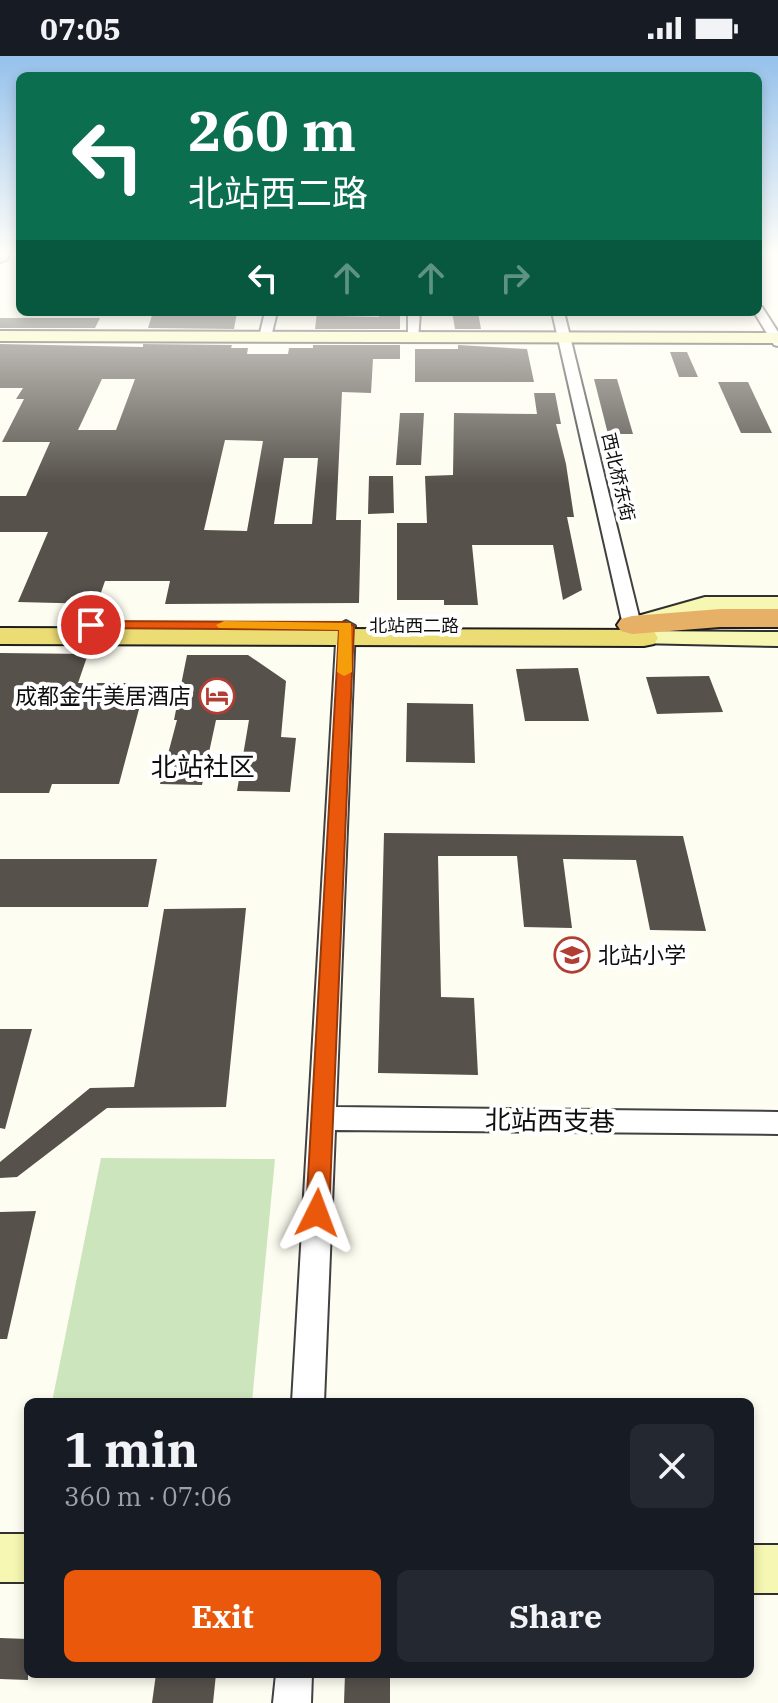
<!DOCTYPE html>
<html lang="en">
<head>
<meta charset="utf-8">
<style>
  body { margin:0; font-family:"IBM Plex Serif","Noto Sans SC",serif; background:#242831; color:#f1f3f6; height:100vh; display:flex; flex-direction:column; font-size:30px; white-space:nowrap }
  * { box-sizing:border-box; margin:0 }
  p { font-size:26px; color:#9ea1a6 }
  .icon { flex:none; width:44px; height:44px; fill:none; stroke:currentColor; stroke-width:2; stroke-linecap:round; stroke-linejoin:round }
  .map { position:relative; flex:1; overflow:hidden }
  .side { position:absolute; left:24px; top:1342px; width:730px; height:280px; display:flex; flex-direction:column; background:#171b24; border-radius:12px; box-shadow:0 4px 12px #0003 }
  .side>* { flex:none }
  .guide { position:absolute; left:16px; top:16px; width:746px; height:244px; border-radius:12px; box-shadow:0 4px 12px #0003; background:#0b6e4f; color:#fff; overflow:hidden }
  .pin { position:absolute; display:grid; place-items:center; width:68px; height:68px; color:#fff; margin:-34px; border:4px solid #fff; border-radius:50%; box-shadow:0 2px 8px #0007 }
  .me { position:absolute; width:88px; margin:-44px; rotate:3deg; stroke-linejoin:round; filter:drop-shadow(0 0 6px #0008) }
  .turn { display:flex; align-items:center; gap:28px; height:168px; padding:0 40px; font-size:36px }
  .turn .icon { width:104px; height:104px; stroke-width:2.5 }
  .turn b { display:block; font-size:56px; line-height:68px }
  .lanes { display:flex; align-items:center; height:76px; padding:0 40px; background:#0003; justify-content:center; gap:40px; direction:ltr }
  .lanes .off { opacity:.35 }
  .round { display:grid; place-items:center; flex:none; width:84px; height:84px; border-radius:12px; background:#242831 }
  .head { display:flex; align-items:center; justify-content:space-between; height:136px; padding:0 40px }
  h1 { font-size:48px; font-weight:800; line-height:60px }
  .cta { display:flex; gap:16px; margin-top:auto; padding:16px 40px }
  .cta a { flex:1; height:92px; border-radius:12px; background:#ea580c; color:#fff; font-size:32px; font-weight:800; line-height:92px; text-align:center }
  .cta a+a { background:#242831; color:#f1f3f6 }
  .status { display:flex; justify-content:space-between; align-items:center; height:56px; padding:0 40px; background:#171b24; direction:ltr }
  .status svg { height:22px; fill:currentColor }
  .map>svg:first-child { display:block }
  .green { fill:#cde5bd }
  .building { fill:#56514b; fill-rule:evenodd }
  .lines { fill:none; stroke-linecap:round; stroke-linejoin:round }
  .street-casing { stroke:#414141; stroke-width:4 }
  .secondary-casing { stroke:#303030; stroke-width:4 }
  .primary-casing { stroke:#1f1f1f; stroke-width:4 }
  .highway-casing { stroke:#1f1f1f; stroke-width:4 }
  .street { fill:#fff; fill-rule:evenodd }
  .secondary { fill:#f6f7b2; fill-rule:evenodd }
  .primary { fill:#ebdc73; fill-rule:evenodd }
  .highway { fill:#e6b066; fill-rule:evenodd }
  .route { fill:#ea580c; stroke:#983908; stroke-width:2 }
  .slow { fill:#f59e0b }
  .labels { text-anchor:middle; stroke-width:8; stroke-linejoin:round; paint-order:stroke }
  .far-street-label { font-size:18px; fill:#0e0e0e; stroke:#fff }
  .poi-label { font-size:22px; fill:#0e0e0e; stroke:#fff; text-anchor:end }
  .quarter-label { font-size:26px; fill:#0e0e0e; stroke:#fff }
  .near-street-label { font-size:26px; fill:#0e0e0e; stroke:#fff }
</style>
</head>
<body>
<div class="status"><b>07:05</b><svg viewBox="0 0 49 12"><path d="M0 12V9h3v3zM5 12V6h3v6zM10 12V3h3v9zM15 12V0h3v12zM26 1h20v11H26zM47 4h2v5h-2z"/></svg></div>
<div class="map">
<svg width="778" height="1647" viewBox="0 0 778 1647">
  <rect width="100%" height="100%" fill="#fefdf1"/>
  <polygon class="green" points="101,1102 275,1103 252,1346 52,1346"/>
  <g class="building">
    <polygon points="153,256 237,256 234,273 148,272"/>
    <polygon points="317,256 340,256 339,260 379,261 379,256 400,256 400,273 315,273"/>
    <polygon points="452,256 478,256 481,273 455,273"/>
    <polygon points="0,262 100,262 95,272 0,272"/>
    <path d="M0,288l143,3v-3l89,1 -1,3h17l-1,6h41l1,-6h24v-3h87v14h-27l-2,34 -29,-1 -6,128h25l-2,83 -194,1 5,-23h-65l-8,23 -79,-2 30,-70h-48v-36h26l24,-54h-48l22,-43h-8l7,-11h-23zM102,323h33l-19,51h-38zM225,384l38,1 -16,90 -43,-1zM284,402h34l-6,66h-38z"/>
    <polygon points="458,289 527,293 534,326 415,326 415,293 458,293"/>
    <polygon points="670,296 687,296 698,321 679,321"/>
    <polygon points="594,323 617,323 633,378 608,378"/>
    <polygon points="718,326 748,326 772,377 741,377"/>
    <polygon points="534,337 555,337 561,368 556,368 566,408 574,461 567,461 582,534 563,544 553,489 472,489 478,549 444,549 444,544 397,544 397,467 427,467 425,420 453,419 454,357 537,358"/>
    <polygon points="400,357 424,357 421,409 396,409"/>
    <polygon points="369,420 393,420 394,457 368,458"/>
    <polygon points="0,597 88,598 78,627 146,627 119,728 52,728 49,737 0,737"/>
    <polygon points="187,599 248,599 286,625 281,681 296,682 290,736 237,735 249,664 216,664 202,729 160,728 177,664 174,664"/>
    <polygon points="578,612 589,665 525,665 516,613"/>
    <polygon points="709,620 723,656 657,658 646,621"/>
    <polygon points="407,647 473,648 475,707 406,706"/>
    <polygon points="384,777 683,780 706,875 650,874 636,804 563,803 572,872 524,871 517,800 438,800 441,941 474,942 478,1019 378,1017"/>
    <polygon points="0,803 157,803 148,851 0,851"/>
    <polygon points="246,852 226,1051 107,1052 17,1121 0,1122 0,1106 90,1032 134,1031 164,853"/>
    <polygon points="0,973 32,973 5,1073 0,1072"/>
    <polygon points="36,1155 7,1283 0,1283 0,1156"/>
    <polygon points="0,1582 28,1583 28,1624 0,1623"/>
    <polygon points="156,1618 216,1618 213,1647 152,1647"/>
    <polygon points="345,1618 390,1618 390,1647 344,1647"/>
  </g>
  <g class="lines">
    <defs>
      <g id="street">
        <polygon points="758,250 762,251 778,276 778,290 774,289 754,256 758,256"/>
        <polygon points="265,256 277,256 271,281 265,285 259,281"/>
        <polygon points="408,256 420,256 418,284 408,281"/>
        <polygon points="552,256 564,256 641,569 638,573 626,573 623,569"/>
        <polygon points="346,565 355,570 336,1051 778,1056 778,1078 335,1074 324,1346 292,1346 337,570"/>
        <polygon points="276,1618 312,1618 311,1647 273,1647"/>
      </g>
      <g id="secondary">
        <polygon points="0,275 778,277 778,287 0,285"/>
        <polygon points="705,541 778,541 778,555 706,555 635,575 627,573 623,568 627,563"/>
        <polygon points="644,575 778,576 778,590 636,587 632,582 636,577"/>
        <rect x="0" y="1478" width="28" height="48"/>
        <rect x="750" y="1489" width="28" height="48"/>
      </g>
      <g id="primary">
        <polygon points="0,198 10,198 6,204 0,206"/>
        <polygon points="0,572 644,574 654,576 658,582 654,588 644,590 0,588"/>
      </g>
      <polygon id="highway" points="720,553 778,553 778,571 720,571 632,578 621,575 617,569 621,563 632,560"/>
    </defs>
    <use href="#street" class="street-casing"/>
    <use href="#secondary" class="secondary-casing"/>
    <use href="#primary" class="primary-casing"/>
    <use href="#highway" class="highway-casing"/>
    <use href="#street" class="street"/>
    <use href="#secondary" class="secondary"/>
    <use href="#primary" class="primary"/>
    <use href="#highway" class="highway"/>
  </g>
  <linearGradient id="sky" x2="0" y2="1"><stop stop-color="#95c1eb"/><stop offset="0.46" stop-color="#fffef9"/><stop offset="1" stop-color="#fffef9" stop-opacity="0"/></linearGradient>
  <rect width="778" height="428" fill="url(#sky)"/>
  <polygon class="route" points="91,565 346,566 354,570 329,1157 325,1164 317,1168 309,1164 306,1157 339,574 86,572 86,566"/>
  <polygon class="slow" points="224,565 351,567 352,616 344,620 337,616 339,574 219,572 216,569"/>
  <defs>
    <symbol id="hotel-ring" viewBox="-11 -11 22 22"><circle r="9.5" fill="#fff" stroke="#b13d33" stroke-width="1.5"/><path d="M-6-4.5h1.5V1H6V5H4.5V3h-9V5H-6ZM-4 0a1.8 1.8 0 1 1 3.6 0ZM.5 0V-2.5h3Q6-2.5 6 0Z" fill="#b13d33"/></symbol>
    <symbol id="school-ring" viewBox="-11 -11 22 22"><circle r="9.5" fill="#fff" stroke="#b13d33" stroke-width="1.5"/><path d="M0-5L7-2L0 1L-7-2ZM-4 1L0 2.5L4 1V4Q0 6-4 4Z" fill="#b13d33"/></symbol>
  </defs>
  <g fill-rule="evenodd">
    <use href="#hotel-ring" x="197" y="620" width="40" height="40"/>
    <use href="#school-ring" x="552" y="879" width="40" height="40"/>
  </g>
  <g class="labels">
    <g class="far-street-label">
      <text transform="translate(618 421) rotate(77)" y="6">西北桥东街</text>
      <text x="414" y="576">北站西二路</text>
    </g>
    <g class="poi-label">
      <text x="191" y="648">成都金牛美居酒店</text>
      <text x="598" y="907" text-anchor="start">北站小学</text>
    </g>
    <g class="quarter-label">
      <text x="203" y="720">北站社区</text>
    </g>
    <g class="near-street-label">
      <text transform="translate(550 1065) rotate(1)" y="9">北站西支巷</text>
    </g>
  </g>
</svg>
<div class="pin" style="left:91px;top:569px;background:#d93025"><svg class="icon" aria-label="arrive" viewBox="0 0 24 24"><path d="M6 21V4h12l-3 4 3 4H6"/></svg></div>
<svg class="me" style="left:317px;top:1157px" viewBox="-20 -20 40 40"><path d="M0-17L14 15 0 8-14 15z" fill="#ea580c" stroke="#fff" stroke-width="4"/></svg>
<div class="guide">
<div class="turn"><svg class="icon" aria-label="left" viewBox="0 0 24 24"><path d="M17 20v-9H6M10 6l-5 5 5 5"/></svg><div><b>260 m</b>北站西二路</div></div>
<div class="lanes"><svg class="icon" aria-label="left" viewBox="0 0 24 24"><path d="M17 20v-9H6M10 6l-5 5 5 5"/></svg><svg class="icon off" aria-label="ahead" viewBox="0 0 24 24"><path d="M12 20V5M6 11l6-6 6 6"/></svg><svg class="icon off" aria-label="ahead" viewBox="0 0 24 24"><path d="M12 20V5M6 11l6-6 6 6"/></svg><svg class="icon off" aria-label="right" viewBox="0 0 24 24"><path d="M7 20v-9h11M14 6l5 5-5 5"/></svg></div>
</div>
<section class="side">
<div class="head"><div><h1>1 min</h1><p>360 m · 07:06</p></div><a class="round"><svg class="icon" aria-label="close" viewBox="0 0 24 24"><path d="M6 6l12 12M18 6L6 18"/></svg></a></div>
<div class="cta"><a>Exit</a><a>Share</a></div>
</section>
</div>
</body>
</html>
